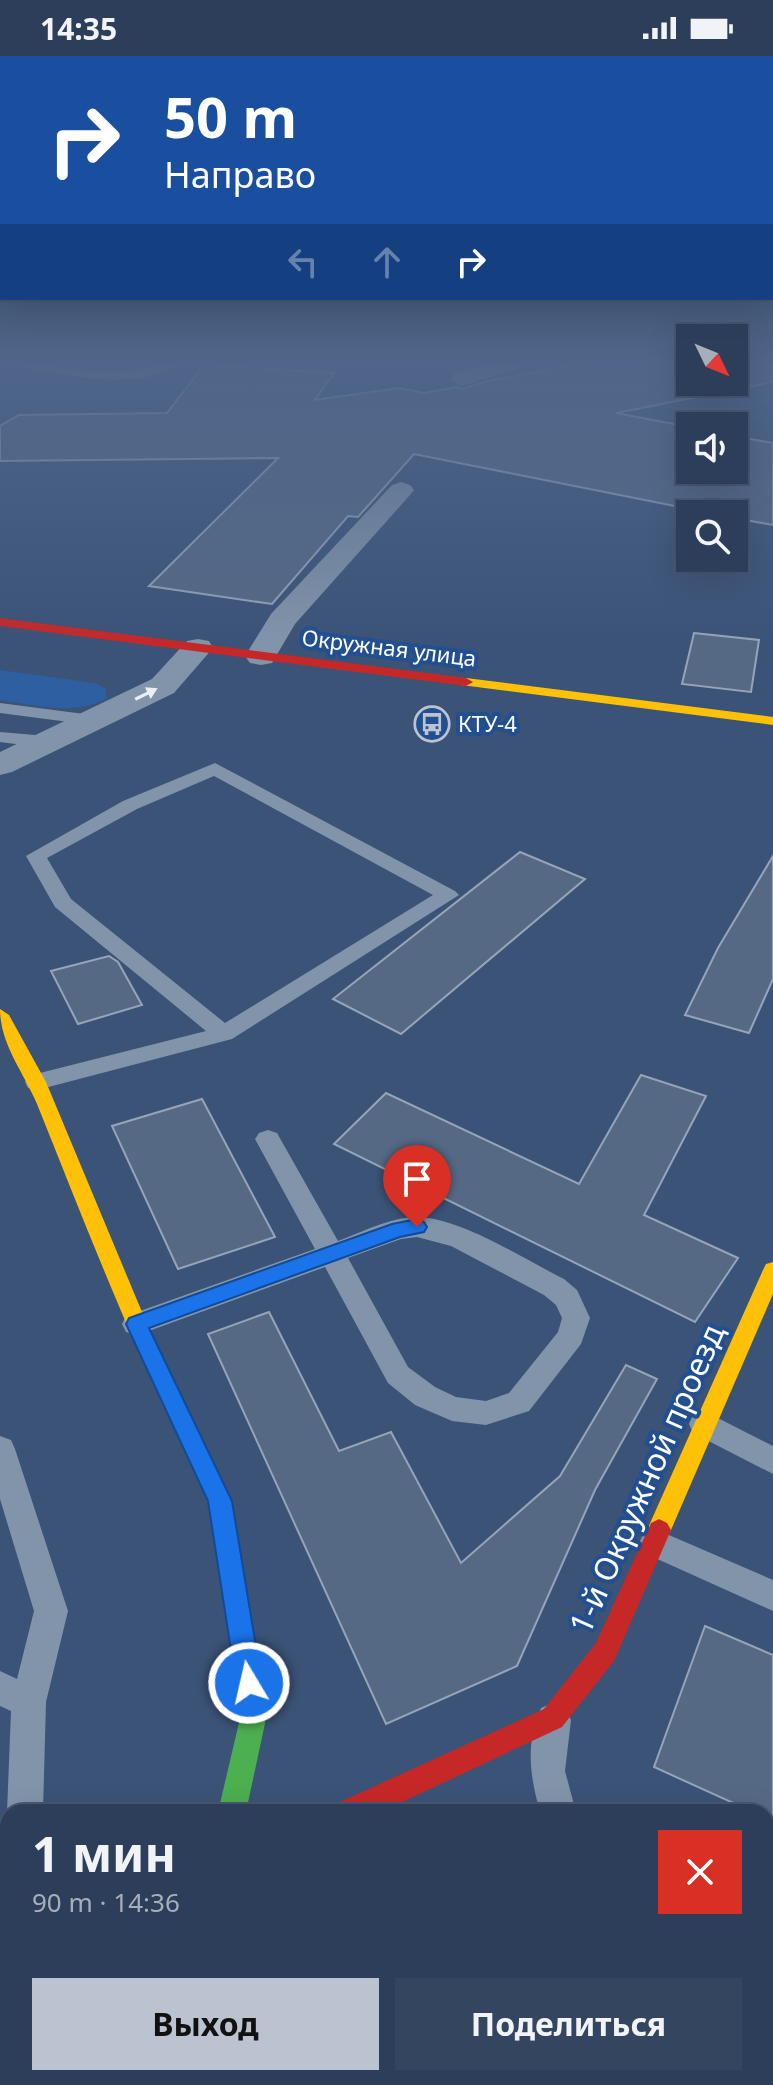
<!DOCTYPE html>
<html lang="ru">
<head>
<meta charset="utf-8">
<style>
  body { margin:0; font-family:"Noto Sans",sans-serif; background:#34455f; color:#f1f3f6; height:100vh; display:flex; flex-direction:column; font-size:30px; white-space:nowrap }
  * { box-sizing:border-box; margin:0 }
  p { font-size:26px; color:#a6aeba }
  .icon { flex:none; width:44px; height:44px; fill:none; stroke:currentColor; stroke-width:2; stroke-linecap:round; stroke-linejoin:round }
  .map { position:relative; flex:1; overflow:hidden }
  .side { position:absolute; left:0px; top:1748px; width:774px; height:282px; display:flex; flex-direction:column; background:#2c3e59; border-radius:24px 24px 0 0; box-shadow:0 8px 32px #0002,0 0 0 2px #48576f }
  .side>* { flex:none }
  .banner { position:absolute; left:0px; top:0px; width:774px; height:244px; box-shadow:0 8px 32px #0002,0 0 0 2px #48576f; background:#1a4fa0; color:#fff; overflow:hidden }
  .needle { width:52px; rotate:133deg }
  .fabs { position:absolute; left:676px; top:268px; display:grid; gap:16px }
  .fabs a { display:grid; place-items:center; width:72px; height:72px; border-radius:0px; background:#2c3e59; box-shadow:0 8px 32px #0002,0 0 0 2px #48576f; font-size:40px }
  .pin { position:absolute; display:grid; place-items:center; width:68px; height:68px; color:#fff; margin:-82px -34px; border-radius:50% 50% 50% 0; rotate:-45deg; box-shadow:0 0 8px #0007 }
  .pin .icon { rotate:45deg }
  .me { position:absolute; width:88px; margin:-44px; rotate:351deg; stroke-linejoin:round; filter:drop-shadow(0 0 6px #0008) }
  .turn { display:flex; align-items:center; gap:28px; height:168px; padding:0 32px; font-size:36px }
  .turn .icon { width:104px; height:104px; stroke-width:2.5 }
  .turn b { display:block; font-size:56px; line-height:68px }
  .lanes { display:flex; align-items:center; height:76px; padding:0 32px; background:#0003; justify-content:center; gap:40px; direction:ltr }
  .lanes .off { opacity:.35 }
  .round { display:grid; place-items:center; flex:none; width:84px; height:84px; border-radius:0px; background:#34455f }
  .headline { display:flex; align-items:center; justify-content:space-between; height:136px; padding:0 32px }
  h1 { font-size:48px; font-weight:700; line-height:60px }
  .action { display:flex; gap:16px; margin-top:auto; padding:16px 32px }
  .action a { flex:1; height:92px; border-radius:0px; background:#bac3cf; color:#111; font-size:32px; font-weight:700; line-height:92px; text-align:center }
  .action a+a { background:#34455f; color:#f1f3f6 }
  .status { display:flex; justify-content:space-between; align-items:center; height:56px; padding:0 40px; background:#2c3e59; direction:ltr }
  .status svg { height:22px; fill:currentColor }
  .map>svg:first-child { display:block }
  .green { fill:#2e5fa1 }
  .building { fill:#556985; stroke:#97a4b8; stroke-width:2 }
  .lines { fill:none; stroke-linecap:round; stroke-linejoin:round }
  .path { stroke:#8294aa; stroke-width:8; stroke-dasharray:6 9; stroke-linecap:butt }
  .lane { fill:#8294aa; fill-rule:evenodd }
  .street { fill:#8294aa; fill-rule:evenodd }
  .fast { fill:#4caf50; fill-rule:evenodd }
  .slow { fill:#ffc107; fill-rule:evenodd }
  .jam { fill:#c62828; fill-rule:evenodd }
  .oneway { fill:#eceff2 }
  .route { fill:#1a73e8; stroke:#114b97; stroke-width:2 }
  .labels { text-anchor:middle; stroke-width:8; stroke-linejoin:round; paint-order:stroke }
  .far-street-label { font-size:22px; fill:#fff; stroke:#224f90 }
  .far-poi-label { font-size:22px; fill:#fff; stroke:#224f90; text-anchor:start }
  .near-street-label { font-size:32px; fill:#fff; stroke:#224f90 }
</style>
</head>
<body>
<div class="status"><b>14:35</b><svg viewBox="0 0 49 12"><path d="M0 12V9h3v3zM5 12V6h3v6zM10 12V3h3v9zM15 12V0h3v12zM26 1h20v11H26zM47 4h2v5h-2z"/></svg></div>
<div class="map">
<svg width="773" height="2029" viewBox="0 0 773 2029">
  <rect width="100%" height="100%" fill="#3b5377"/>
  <path class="green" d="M0,614l95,13 11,6v10c-34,17 -70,6 -106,1z"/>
  <g class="building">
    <polygon points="600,304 690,304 690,326 734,326 734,304 773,304 773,326 616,357 690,371 690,414 734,414 734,380 773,387 773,469 734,462 734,458 715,458 414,398 358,461 348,460 272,548 149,530 278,402 0,405 0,370 19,359 167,357 204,309 334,317 315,344 399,332 424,337 457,331 462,333 488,325"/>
    <polygon points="694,577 759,584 751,636 682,628"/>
    <polygon points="520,796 585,823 401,978 333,943"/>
    <polygon points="773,800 773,923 749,977 685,959 718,892"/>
    <polygon points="109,900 118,906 142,949 78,968 51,915"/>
    <polygon points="641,1019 706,1040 644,1159 738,1202 695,1266 334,1088 386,1037 579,1128"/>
    <polygon points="202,1043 275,1181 178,1213 112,1070"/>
    <polygon points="269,1256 339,1395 391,1376 461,1507 560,1420 626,1309 657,1323 595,1434 517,1610 386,1668 208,1278"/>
    <polygon points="705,1570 773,1599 773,1765 766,1762 766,1756 753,1756 654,1711"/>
  </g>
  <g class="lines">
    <polyline class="path" points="515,2022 519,2029"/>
    <g class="lane">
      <path d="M0,304c38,0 74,12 112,12 26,0 49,-12 74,-12 -42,31 -104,18 -151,9 -11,-2 -26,-3 -35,-9z"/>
      <polygon points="0,647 92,659 101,664 92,669 0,657"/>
      <polygon points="0,676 47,680 56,686 47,692 0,686"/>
      <path d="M215,707l240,128 4,4 -227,144 -195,51 -9,-2 -3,-6 3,-6 178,-45 -151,-124 -29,-51 97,-55zM214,720l219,119 -208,128 -154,-124 -24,-41 90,-49z"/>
      <path d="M268,1074l9,3 61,108c24,-9 51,-23 77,-24 46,0 108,42 149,62l13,11 13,28 -9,26 -52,67 -43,14 -34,-4 -37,-16 -27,-22 -63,-116 -179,65 -10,3 -10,-3 -4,-8 4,-8 189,-67 -60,-110 4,-6zM417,1181l34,9 93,49 12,10 6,13 -4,14 -49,61 -23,8 -30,-4 -21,-10 -27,-20 -60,-109 53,-19z"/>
      <polygon points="704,1355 773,1390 773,1418 693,1377 689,1368 693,1359"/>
      <polygon points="0,1380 11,1384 15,1393 68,1555 46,1646 43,1756 8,1756 8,1759 7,1756 11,1655 0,1650 0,1615 17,1623 34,1555 0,1443"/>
      <polygon points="655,1473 773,1524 773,1555 644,1497 639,1487 644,1477"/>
      <path d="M553,1647l12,5 6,12 -6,51 11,41h-36c-10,-36 -15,-68 1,-104z"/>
      <polygon points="766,1944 773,1947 773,1996 766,1993"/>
      <polygon points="24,2022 66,2022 67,2029 25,2029"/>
    </g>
    <g class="street">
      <polygon points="498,304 533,304 530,309 461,330 450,323 453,318"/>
      <polygon points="401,426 410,429 414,434 410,439 295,568 272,607 261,609 250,607 245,600 271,558 392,429"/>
      <polygon points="198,583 209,585 213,592 174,637 12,716 0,719 0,696 152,623 187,585"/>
      <rect x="158" y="2022" width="76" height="7"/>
    </g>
    <polygon class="fast" points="186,1364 194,1366 232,1445 267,1658 246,1756 218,1756 241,1658 208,1445 175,1373 178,1366"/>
    <g class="slow">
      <polygon points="466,622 773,661 773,669 461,629 461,623"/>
      <path d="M0,953l9,6 37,67 101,242 50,105 -3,7 -8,2 -8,-2c-53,-108 -96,-220 -141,-332 -13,-31 -37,-60 -37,-95z"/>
      <polygon points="773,1206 773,1238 671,1474 667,1481 659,1485 651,1481 647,1474 763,1214 766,1208"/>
    </g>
    <g class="jam">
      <polygon points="0,562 466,622 473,626 466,630 0,570"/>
      <polygon points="659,1463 667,1467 671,1474 614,1605 562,1671 381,1756 336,1756 340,1746 544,1653 596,1587 651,1467"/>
    </g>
  </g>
  <defs><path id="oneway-solid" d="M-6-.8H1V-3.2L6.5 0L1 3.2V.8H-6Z" transform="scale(2)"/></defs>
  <use class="oneway" href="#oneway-solid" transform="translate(146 638) rotate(-26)"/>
  <linearGradient id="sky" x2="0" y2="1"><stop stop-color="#202e41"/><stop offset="0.52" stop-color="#4f668a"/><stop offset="1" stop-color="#4f668a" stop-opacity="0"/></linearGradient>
  <rect width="773" height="588" fill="url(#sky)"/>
  <polygon class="route" points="417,1163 424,1166 427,1171 424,1176 400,1181 149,1272 232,1445 262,1627 258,1636 249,1640 240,1636 236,1627 208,1445 126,1268 129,1262 392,1168"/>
  <defs>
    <symbol id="bus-ring" viewBox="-11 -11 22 22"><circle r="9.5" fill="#224f90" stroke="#bac3cf" stroke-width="1.5"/><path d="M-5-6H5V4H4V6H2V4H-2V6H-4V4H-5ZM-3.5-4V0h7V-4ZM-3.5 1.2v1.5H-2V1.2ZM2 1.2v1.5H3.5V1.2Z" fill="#bac3cf"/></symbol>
  </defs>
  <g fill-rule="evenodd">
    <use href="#bus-ring" x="412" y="648" width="40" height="40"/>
  </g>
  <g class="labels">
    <g class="far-street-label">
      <text transform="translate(389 592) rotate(7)" y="8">Окружная улица</text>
    </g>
    <g class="far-poi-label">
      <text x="458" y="676">КТУ-4</text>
    </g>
    <g class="near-street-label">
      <text transform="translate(647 1423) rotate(-66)" y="11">1-й Окружной проезд</text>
    </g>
  </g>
</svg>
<div class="fabs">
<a><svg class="needle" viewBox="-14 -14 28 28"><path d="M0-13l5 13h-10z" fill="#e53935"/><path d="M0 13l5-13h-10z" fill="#a6aeba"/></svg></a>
<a><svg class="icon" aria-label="sound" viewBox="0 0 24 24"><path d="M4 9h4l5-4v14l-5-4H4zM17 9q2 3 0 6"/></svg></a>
<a><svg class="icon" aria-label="search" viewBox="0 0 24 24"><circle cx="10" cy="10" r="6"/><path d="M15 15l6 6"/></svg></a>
</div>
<div class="pin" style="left:417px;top:1171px;background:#d93025"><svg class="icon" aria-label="arrive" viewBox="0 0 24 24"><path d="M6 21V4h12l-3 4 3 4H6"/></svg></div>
<svg class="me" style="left:249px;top:1627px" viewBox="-20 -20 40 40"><circle r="17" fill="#1a73e8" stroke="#fff" stroke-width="3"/><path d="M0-11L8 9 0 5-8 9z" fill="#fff"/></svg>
<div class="banner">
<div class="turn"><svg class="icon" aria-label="right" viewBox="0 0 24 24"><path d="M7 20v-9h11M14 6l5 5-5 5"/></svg><div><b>50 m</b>Направо</div></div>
<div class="lanes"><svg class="icon off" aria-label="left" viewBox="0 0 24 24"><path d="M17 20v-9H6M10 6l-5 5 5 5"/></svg><svg class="icon off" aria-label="ahead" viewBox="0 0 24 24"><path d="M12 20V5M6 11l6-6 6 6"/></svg><svg class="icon" aria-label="right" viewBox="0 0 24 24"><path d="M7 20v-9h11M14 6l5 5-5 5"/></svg></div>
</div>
<section class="side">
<div class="headline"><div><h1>1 мин</h1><p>90 m · 14:36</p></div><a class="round" style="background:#d93025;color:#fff"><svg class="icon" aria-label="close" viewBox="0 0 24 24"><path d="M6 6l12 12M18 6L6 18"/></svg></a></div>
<div class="action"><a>Выход</a><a>Поделиться</a></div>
</section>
</div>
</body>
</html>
